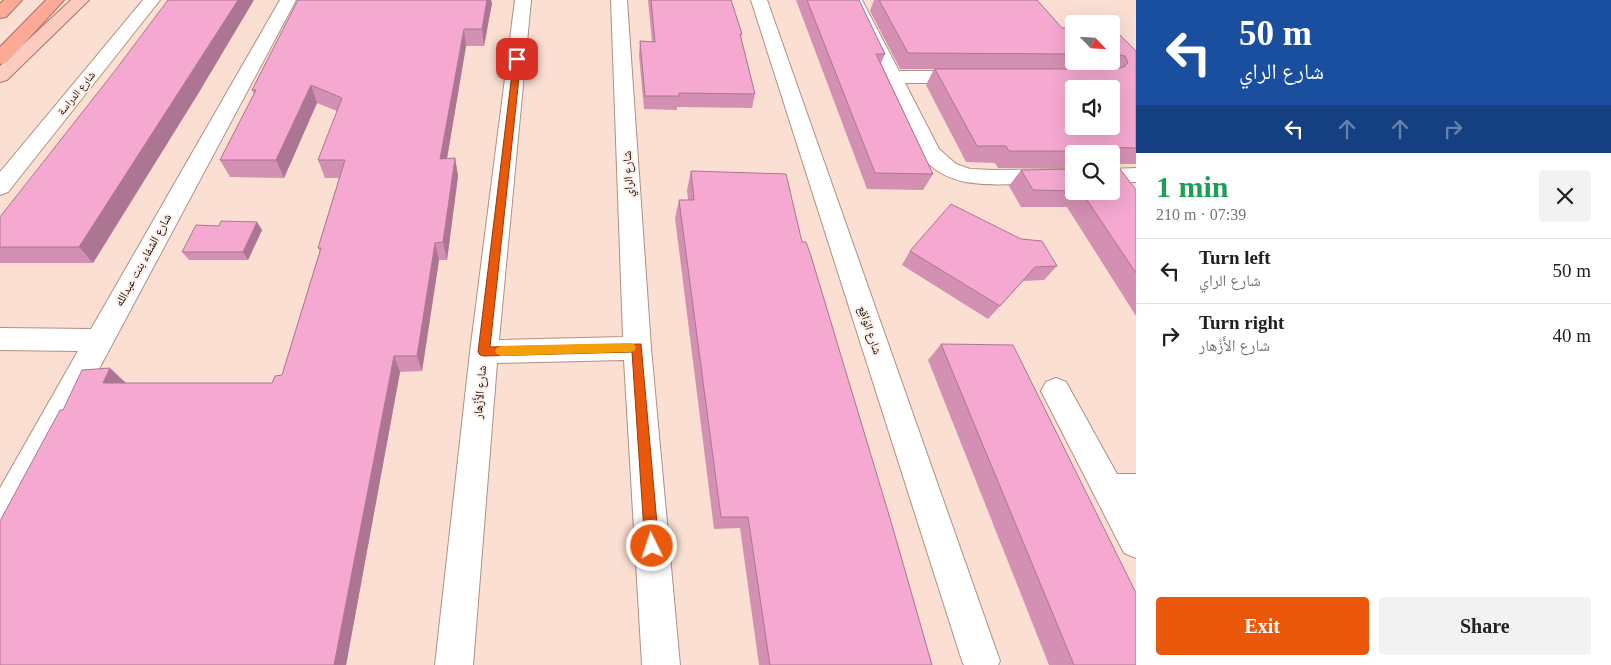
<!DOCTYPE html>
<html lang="en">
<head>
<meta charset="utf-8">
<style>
  body { margin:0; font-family:"Times New Roman","Noto Naskh Arabic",serif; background:#f2f2f2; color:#202124; height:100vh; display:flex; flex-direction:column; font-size:19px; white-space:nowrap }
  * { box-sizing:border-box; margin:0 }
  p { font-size:16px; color:#757577 }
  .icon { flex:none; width:28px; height:28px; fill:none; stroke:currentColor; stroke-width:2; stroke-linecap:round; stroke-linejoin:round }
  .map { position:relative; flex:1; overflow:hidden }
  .details { display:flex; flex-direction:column; background:#fff; width:475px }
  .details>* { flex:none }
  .top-card { background:#1a4fa0; color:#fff; overflow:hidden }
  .needle { width:32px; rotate:115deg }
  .buttons { position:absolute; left:1065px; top:15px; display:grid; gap:10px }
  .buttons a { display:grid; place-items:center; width:55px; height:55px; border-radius:5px; background:#fff; box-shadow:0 5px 20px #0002; font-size:25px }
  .pin { position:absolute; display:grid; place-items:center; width:42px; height:42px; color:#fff; margin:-21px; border-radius:10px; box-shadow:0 2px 8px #0006 }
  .me { position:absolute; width:55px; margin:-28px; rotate:356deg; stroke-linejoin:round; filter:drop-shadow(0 0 4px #0008) }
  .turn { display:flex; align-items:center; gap:18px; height:105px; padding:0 20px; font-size:22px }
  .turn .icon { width:65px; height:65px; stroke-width:2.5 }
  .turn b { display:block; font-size:35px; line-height:42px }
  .lanes { display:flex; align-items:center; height:48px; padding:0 20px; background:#0003; justify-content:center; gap:25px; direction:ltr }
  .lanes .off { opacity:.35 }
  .round { display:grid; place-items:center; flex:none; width:52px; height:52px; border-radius:5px; background:#f2f2f2 }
  .head { display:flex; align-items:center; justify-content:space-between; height:85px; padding:0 20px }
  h1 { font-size:30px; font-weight:600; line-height:38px; color:#1e9e55 }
  .action { display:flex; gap:10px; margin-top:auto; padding:10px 20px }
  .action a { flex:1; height:58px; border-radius:5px; background:#ea580c; color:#fff; font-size:20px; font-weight:600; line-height:58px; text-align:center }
  .action a+a { background:#f2f2f2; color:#202124 }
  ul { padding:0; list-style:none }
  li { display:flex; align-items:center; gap:15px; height:65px; padding:0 20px; border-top:1px solid #e0e0e0 }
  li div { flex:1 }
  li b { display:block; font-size:19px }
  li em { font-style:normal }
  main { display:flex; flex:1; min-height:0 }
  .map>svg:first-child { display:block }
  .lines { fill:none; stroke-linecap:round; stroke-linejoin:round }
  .minor-casing { stroke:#b09082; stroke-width:2 }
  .major-casing { stroke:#ab7264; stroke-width:2 }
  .highway-casing { stroke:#ab7264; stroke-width:2 }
  .minor { fill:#fff; fill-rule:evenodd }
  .major { fill:#fdccc1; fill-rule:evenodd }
  .highway { fill:#fcaa97; fill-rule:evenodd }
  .wall { fill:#d390b3 }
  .shaded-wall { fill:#ac7692 }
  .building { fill:#f5a8d0; stroke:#ac7692; fill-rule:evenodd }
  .route { fill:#ea580c; stroke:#983908 }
  .slow { fill:#f59e0b }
  .labels { text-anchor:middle; stroke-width:4; stroke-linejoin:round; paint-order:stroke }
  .far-street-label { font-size:11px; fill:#140905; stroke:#fef0e9 }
  .street-label { font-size:12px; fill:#140905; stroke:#fef0e9 }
</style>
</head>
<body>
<main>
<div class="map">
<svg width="1136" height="665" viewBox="0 0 1136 665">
  <rect width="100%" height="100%" fill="#fbdfd3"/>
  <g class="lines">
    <defs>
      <g id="minor">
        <polygon points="143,0 160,0 8,192 0,195 0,172"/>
        <polygon points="280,0 296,0 12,532 0,536 0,488 78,351 0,350 0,328 91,329"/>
        <polygon points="515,0 531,0 499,340 623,337 611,0 627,0 651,348 680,665 642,665 624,360 497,363 473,665 435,665 470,352"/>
        <polygon points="751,0 767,0 1000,661 998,665 964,665 962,661"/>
        <path d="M846,0h16l37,71h68l7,2 3,4 -3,4 -7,2h-62l34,66 17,15 14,5 24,1 80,-1v14c-18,1 -36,1 -54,1 -38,1 -78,3 -101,-32z"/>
        <polygon points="1136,168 1136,182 1111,183 1111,169"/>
        <polygon points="1056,378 1066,382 1117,474 1136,474 1136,558 1124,553 1041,391 1046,382"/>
      </g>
      <polygon id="major" points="71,0 89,0 7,80 0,82 0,66"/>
      <g id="highway">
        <polygon points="4,0 22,0 6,17 0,18 0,4"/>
        <polygon points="46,0 64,0 7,62 0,64 0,47"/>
      </g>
    </defs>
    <use href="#minor" class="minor-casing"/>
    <use href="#major" class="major-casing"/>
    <use href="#highway" class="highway-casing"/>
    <use href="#minor" class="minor"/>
    <use href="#major" class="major"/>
    <use href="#highway" class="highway"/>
  </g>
  <g class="wall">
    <polygon points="298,0 491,0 492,3 484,46 466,46 447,158 455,158 458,176 447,260 439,260 422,371 400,372 346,665 0,665 63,410 126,383 272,383 282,375 320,251 318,248 339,178 325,178 318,160 337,111 317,103 284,178 230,177 220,160 254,94 252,90"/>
    <polygon points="648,0 731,0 742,34 741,38 755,94 752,108 677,107 677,110 644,109 639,55 640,41 652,42"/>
    <polygon points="796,0 859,0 885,54 881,63 933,174 923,190 867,189"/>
    <polygon points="874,0 1037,0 1062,28 1074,28 1074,61 1111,61 1111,29 1136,51 1136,164 1116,164 1136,190 1136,316 1067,207 1021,207 1009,186 1021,170 1074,169 1074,191 1111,191 1111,154 1074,154 1074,168 998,168 995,163 966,162 926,85 934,69 900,69 870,11"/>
    <polygon points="201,89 93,263 0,263 0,217"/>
    <polygon points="691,171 802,242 932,665 759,665 740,528 714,529 675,218 679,200 688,200 687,190"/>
    <polygon points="262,230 248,260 189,260 182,252"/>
    <polygon points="910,251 1057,266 1044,280 1023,281 988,319 902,265"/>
    <polygon points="941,344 1136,665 1049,665 928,360"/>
  </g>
  <g class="shaded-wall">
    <polygon points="238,0 254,0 201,89 93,263 79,247"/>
    <polygon points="487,0 491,0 492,3 484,46 482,29"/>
    <polygon points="464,29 466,46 444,176 440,159"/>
    <polygon points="311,85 317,103 284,178 276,160"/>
    <polygon points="455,158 458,176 447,260 443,242"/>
    <polygon points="257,222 262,230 248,260 243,252"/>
    <polygon points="435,243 439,260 422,371 417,356"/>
    <polygon points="394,356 400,372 346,665 334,665"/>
    <polygon points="110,368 127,384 103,383"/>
  </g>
  <g class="building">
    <polygon points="168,0 238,0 79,247 0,247 0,217 114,72"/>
    <polygon points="298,0 487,0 482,29 464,29 440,159 455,158 443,242 435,243 417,356 394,356 334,665 0,665 0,521 60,410 63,410 82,370 110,368 103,383 272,383 275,376 282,375 321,248 318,248 345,160 318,160 342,98 311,85 276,160 220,160 256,90 252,90"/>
    <polygon points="651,0 731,0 742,34 740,34 755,94 679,93 679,96 645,96 640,41 655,42"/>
    <polygon points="807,0 859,0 885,54 876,54 933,174 875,173"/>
    <polygon points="879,0 1037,0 1062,28 1074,28 1074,54 908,53"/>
    <path d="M1111,29h3l22,22v97l-32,-1 5,7h-20v-3h-80l-3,-5h-29l-42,-77h181l8,-2 4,-4 -3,-7 -9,-2h-5zM1074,89h37v37h-37z"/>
    <polygon points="1111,157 1136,190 1136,273 1081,191 1111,191"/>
    <polygon points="1074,169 1074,191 1033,190 1021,170"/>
    <polygon points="691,171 786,174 802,242 806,242 811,256 892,525 932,665 770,665 748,517 721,517 679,200 694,200"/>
    <polygon points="951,204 1021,239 1042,241 1057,266 1035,267 1000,306 910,251"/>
    <polygon points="221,221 257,222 243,252 182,252 196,225 219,226"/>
    <polygon points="941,344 1013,345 1136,593 1136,665 1074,665"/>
  </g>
  <polygon class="route" points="514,57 521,59 490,347 641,344 659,546 657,551 652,553 647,551 645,546 632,352 484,356 480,355 478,352"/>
  <polygon class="slow" points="630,343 634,344 636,348 634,351 630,352 501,356 497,354 495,351 497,348 501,346"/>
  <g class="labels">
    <g class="far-street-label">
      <text transform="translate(76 93) rotate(-51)" y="4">شارع الدراسة</text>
    </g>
    <g class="street-label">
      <text transform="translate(628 174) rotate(-93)" y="4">شارع الراي</text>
      <text transform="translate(143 260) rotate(-61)" y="4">شارع الشفاء بنت عبدالله</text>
      <text transform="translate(870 330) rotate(71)" y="4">شارع الوَاقِع</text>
      <text transform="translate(480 392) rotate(-85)" y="4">شارع الأَزْهار</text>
    </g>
  </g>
</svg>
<div class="buttons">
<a><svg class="needle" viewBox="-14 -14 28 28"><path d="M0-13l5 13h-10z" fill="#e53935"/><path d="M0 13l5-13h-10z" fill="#757577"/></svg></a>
<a><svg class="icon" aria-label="sound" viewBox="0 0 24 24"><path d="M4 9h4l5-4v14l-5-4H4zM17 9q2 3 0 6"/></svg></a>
<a><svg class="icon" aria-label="search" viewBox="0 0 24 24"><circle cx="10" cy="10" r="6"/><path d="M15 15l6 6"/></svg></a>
</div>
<div class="pin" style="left:517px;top:59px;background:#d93025"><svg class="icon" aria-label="arrive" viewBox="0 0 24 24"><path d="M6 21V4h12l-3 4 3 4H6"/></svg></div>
<svg class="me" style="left:652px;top:546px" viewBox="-20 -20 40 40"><circle r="17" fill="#ea580c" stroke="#fff" stroke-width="3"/><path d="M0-11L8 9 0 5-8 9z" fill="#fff"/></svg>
</div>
<section class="details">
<div class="top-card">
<div class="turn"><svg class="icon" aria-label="left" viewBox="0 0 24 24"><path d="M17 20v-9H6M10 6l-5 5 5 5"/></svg><div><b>50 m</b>شارع الراي</div></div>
<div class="lanes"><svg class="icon" aria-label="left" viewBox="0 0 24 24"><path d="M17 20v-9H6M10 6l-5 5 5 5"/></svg><svg class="icon off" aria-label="ahead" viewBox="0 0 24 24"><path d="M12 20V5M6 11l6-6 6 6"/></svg><svg class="icon off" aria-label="ahead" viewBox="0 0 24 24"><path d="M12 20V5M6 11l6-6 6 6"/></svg><svg class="icon off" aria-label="right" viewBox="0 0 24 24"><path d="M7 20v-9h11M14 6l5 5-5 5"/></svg></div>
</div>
<div class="head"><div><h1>1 min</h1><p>210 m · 07:39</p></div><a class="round"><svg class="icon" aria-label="close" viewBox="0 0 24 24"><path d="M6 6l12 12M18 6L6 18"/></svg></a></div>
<ul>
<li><svg class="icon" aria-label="left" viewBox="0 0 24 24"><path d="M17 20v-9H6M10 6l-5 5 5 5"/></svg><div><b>Turn left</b><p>شارع الراي</p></div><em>50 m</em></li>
<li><svg class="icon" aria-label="right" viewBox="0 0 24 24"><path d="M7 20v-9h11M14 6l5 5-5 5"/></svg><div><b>Turn right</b><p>شارع الأَزْهار</p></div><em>40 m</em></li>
</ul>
<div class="action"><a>Exit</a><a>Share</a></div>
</section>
</main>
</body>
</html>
